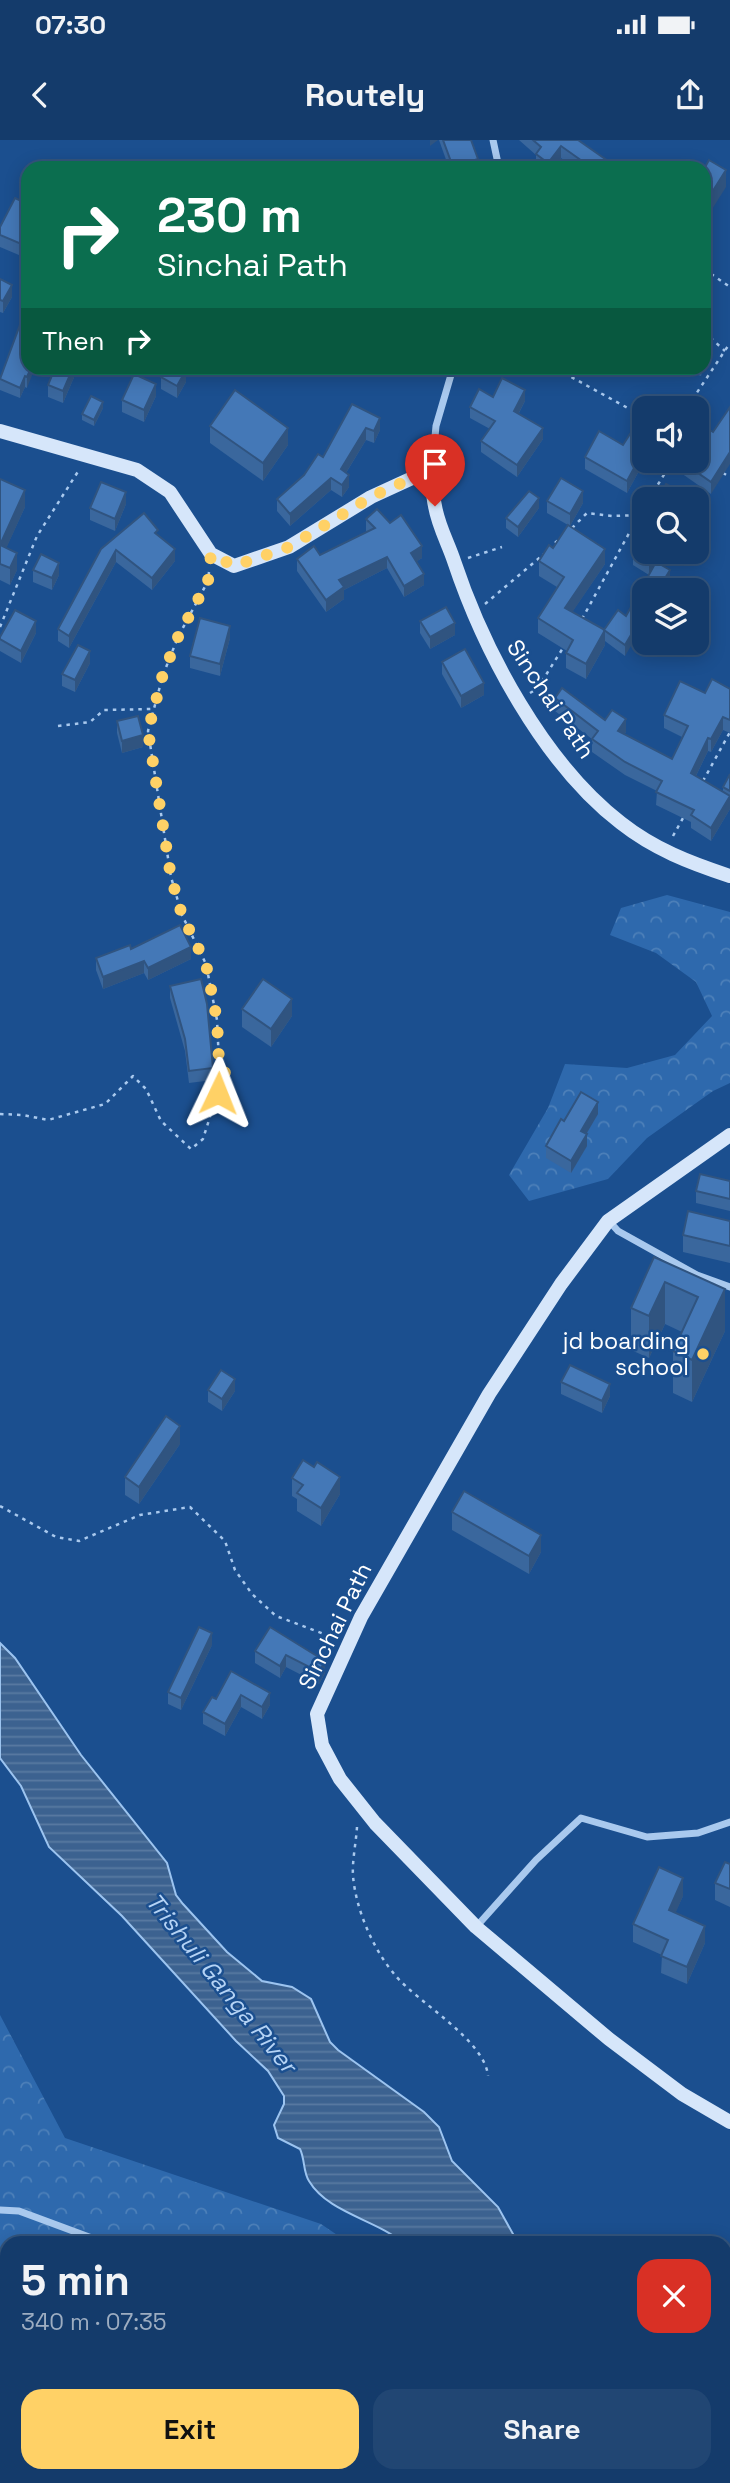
<!DOCTYPE html>
<html lang="en">
<head>
<meta charset="utf-8">
<style>
  body { margin:0; font-family:"Space Grotesk",sans-serif; background:#214673; color:#f1f3f6; height:100vh; display:flex; flex-direction:column; font-size:26px; white-space:nowrap }
  * { box-sizing:border-box; margin:0 }
  p { font-size:23px; color:#9dadc1 }
  .icon { flex:none; width:38px; height:38px; fill:none; stroke:currentColor; stroke-width:2; stroke-linecap:round; stroke-linejoin:round }
  .map { position:relative; flex:1; overflow:hidden }
  .sheet { position:absolute; left:0px; top:2096px; width:732px; height:247px; display:flex; flex-direction:column; background:#143b6b; border-radius:21px 21px 0 0; box-shadow:0 4px 18px #0003,0 0 0 2px #33557e }
  .sheet>* { flex:none }
  .banner { position:absolute; left:21px; top:21px; width:690px; height:214px; border-radius:21px; box-shadow:0 4px 18px #0003,0 0 0 2px #33557e; background:#0b6e4f; color:#fff; overflow:hidden }
  .tools { position:absolute; left:632px; top:256px; display:grid; gap:14px }
  .tools a { display:grid; place-items:center; width:77px; height:77px; border-radius:14px; background:#143b6b; box-shadow:0 4px 18px #0003,0 0 0 2px #33557e; font-size:35px }
  .pin { position:absolute; display:grid; place-items:center; width:60px; height:60px; color:#fff; margin:-72px -30px; border-radius:50% 50% 50% 0; rotate:-45deg; box-shadow:0 0 7px #0007 }
  .pin .icon { rotate:45deg }
  .me { position:absolute; width:77px; margin:-38px; rotate:2deg; stroke-linejoin:round; filter:drop-shadow(0 0 5px #0008) }
  .turn { display:flex; align-items:center; gap:24px; height:147px; padding:0 21px; font-size:32px }
  .turn .icon { width:91px; height:91px; stroke-width:2.5 }
  .turn b { display:block; font-size:49px; line-height:60px }
  .then { display:flex; align-items:center; height:66px; padding:0 21px; background:#0003; gap:14px; font-size:26px }
  .round { display:grid; place-items:center; flex:none; width:74px; height:74px; border-radius:21px; background:#214673 }
  .headline { display:flex; align-items:center; justify-content:space-between; height:119px; padding:0 21px }
  h1 { font-size:42px; font-weight:600; line-height:52px }
  .cta { display:flex; gap:14px; margin-top:auto; padding:14px 21px }
  .cta a { flex:1; height:80px; border-radius:21px; background:#ffd166; color:#111; font-size:28px; font-weight:600; line-height:80px; text-align:center }
  .cta a+a { background:#214673; color:#f1f3f6 }
  .status { display:flex; justify-content:space-between; align-items:center; height:49px; padding:0 35px; background:#143b6b; direction:ltr }
  .status svg { height:19px; fill:currentColor }
  header { display:flex; justify-content:space-between; align-items:center; height:91px; padding:0 21px; background:#143b6b; font-size:32px; font-weight:600 }
  .map>svg:first-child { display:block }
  .forest { fill:url(#forest-crowns) }
  .water { fill:url(#water-rules); stroke:#9cc4f0; stroke-width:2 }
  .lines { fill:none; stroke-linecap:round; stroke-linejoin:round }
  .path { stroke:#a9c9ee; stroke-width:2.5; stroke-dasharray:3.5 5; stroke-linecap:butt }
  .street { stroke:#a9c9ee; stroke-width:7 }
  .secondary { stroke:#d6e6fa; stroke-width:14 }
  .wall { fill:#3a679d }
  .shaded-wall { fill:#305480 }
  .building { fill:#4478b7; stroke:#305480; stroke-width:2 }
  .route { stroke:#ffd166; stroke-width:12; stroke-dasharray:0 21.6 }
  .poi-dot { fill:#ffd166; stroke:#1b4f8f; stroke-width:2.5 }
  .labels { text-anchor:middle; stroke-width:5; stroke-linejoin:round; paint-order:stroke }
  .street-label { font-size:23px; fill:#fff; stroke:#1b4f8f }
  .poi-label { font-size:23px; fill:#fff; stroke:#1b4f8f; text-anchor:end }
  .water-label { font-size:24px; font-style:italic; fill:#b5d3f5; stroke:#1b4f8f }
</style>
</head>
<body>
<div class="status"><b>07:30</b><svg viewBox="0 0 49 12"><path d="M0 12V9h3v3zM5 12V6h3v6zM10 12V3h3v9zM15 12V0h3v12zM26 1h20v11H26zM47 4h2v5h-2z"/></svg></div>
<header><svg class="icon" aria-label="back" viewBox="0 0 24 24"><path d="M15 5l-7 7 7 7"/></svg>Routely<svg class="icon" aria-label="share" viewBox="0 0 24 24"><path d="M12 15V3M7 8l5-5 5 5M5 13v7h14v-7"/></svg></header>
<div class="map">
<svg width="730" height="2343" viewBox="0 0 730 2343">
  <defs>
    <pattern id="forest-crowns" width="20" height="18" patternUnits="userSpaceOnUse" patternTransform="scale(1.75)"><rect width="20" height="18" fill="#2e69ad"/><path d="M2 6a3 3 0 1 1 6 0M12 15a3 3 0 1 1 6 0" fill="none" stroke="#4d80b9"/></pattern>
    <pattern id="water-rules" width="6" height="5" patternUnits="userSpaceOnUse" patternTransform="scale(1.75)"><rect width="6" height="5" fill="#3c6290"/><path d="M0 2.5h6" fill="none" stroke="#597aa1"/></pattern>
  </defs>
  <rect width="100%" height="100%" fill="#1b4f8f"/>
  <g class="forest">
    <polygon points="667,755 730,772 730,943 713,951 647,998 608,1039 529,1061 509,1035 548,968 565,924 627,928 675,915 712,876 696,842 656,813 610,795 621,768"/>
    <polygon points="0,1875 65,1998 321,2084 349,2103 7,2104 7,2336 724,2336 725,2285 730,2294 730,2343 0,2343"/>
  </g>
  <g class="water">
    <path d="M0,1503l15,15 66,97 86,108 9,32 7,9 44,48 35,29 30,6 19,12 19,43 8,8 86,62 15,15 13,34 46,46 20,36h-115c-26,-23 -75,-30 -94,-62 -6,-9 -4,-22 -9,-32l-22,-11 -4,-13 10,-21v-8l-16,-25 -32,-30 -114,-125 -73,-69 -28,-61 -21,-28z"/>
    <polygon points="725,2200 730,2203 730,2267 725,2264"/>
  </g>
  <g class="lines">
    <g class="path">
      <polyline points="704,129 730,147"/>
      <polyline points="704,192 725,211"/>
      <polyline points="564,233 644,277"/>
      <polyline points="691,268 694,257 730,203"/>
      <polyline points="723,333 730,337"/>
      <polyline points="649,359 673,320"/>
      <polyline points="572,388 587,373 612,376 639,375"/>
      <polyline points="549,409 559,399"/>
      <polyline points="468,418 502,407"/>
      <polyline points="485,464 544,414"/>
      <polyline points="582,479 644,366"/>
      <polyline points="0,487 37,396 79,330"/>
      <polyline points="530,553 537,549 563,508"/>
      <polyline points="58,586 90,582 104,570 152,569"/>
      <polyline points="703,641 730,592"/>
      <polyline points="673,696 683,678"/>
      <polyline points="0,974 23,975 48,980 105,964 133,936 146,949 161,981 191,1009 203,999 225,929 219,922 217,880 206,824 182,775 171,737 148,591 163,535 178,497 208,441 209,432"/>
      <polyline points="0,1366 56,1397 79,1401 140,1375 190,1367 225,1401 235,1430 252,1454 276,1476 324,1494 336,1495"/>
      <path d="M357,1687c-1,16 -5,34 -4,49 3,34 20,73 42,99 22,27 90,65 93,101"/>
      <polyline points="0,2327 7,2326"/>
      <polyline points="169,2336 211,2343"/>
      <polyline points="251,2343 266,2336"/>
    </g>
    <g class="street">
      <polyline points="493,0 499,28"/>
      <polyline points="432,329 436,286 453,228"/>
      <polyline points="609,1081 618,1091 697,1135 730,1147"/>
      <polyline points="476,1787 536,1720 581,1678 647,1697 698,1693 730,1682"/>
      <polyline points="0,2070 19,2071 108,2104"/>
      <polyline points="724,2333 730,2334"/>
    </g>
    <g class="secondary">
      <path d="M0,291l137,39 33,22 41,62 23,12 55,-19 82,-50 61,-28c1,12 0,25 3,37 3,19 13,37 19,55 30,90 90,203 167,262 33,26 69,40 109,53"/>
      <polyline points="730,995 608,1081 561,1144 489,1254 361,1477 317,1574 322,1605 340,1639 375,1683 476,1787 609,1899 682,1954 730,1982"/>
    </g>
  </g>
  <g class="wall">
    <polygon points="439,0 471,0 478,28 449,28"/>
    <polygon points="519,0 578,0 618,28 575,28 561,18 554,28 539,28 536,26 536,15"/>
    <polygon points="28,64 26,118 0,107 0,87"/>
    <polygon points="0,139 12,157 3,173 0,172"/>
    <polygon points="28,172 27,248 25,247 20,258 0,250 0,239"/>
    <polygon points="55,228 78,228 63,263 48,257 48,245"/>
    <polygon points="684,228 703,228 701,236 690,232"/>
    <polygon points="161,237 186,242 177,258 161,249"/>
    <polygon points="156,256 144,282 122,272 122,260"/>
    <polygon points="493,257 525,261 519,273 543,299 517,337 481,312 481,301 490,289 470,278 470,267"/>
    <polygon points="352,264 380,290 374,303 366,300 346,333 349,347 342,357 331,350 290,386 277,371 277,359 323,317"/>
    <polygon points="103,268 94,286 82,280 82,274"/>
    <polygon points="210,286 288,305 263,341 210,303"/>
    <polygon points="713,292 711,354 681,333 681,321"/>
    <polygon points="623,305 645,320 627,353 585,329 585,317"/>
    <polygon points="0,339 25,367 6,408 17,430 10,445 0,440"/>
    <polygon points="547,361 583,363 570,386 605,424 572,472 604,489 626,476 649,435 633,425 633,413 660,411 660,419 657,423 670,441 665,450 644,450 625,516 605,501 605,505 586,539 566,528 566,513 567,511 538,493 538,478 557,447 539,436 539,421 553,408 568,385 547,373"/>
    <polygon points="126,364 115,391 90,380 90,368"/>
    <polygon points="539,368 518,397 506,388 506,378"/>
    <polygon points="366,379 422,418 417,421 424,445 404,457 387,428 344,450 344,459 326,472 297,431 297,419 320,415 367,392 366,391"/>
    <polygon points="158,396 175,421 152,450 116,422 69,508 58,501 58,489 101,409"/>
    <polygon points="33,430 59,435 52,450 33,442"/>
    <polygon points="420,481 455,495 430,509 420,493"/>
    <polygon points="36,493 21,523 0,511 0,497"/>
    <polygon points="230,498 220,536 190,528 190,516"/>
    <polygon points="442,522 484,555 461,568 442,534"/>
    <polygon points="90,523 75,552 62,546 62,534"/>
    <polygon points="730,549 730,593 723,590 711,612 708,611 696,636 723,652 723,647 730,634 730,669 711,701 691,688 691,682 656,665 657,651 625,635 592,612 592,599 555,571 555,558 605,580 626,592 624,594 672,619 682,597 664,588 664,575 705,553"/>
    <polygon points="117,581 143,607 122,613 117,593"/>
    <polygon points="131,809 191,819 148,840 144,833 103,849 96,830 96,818"/>
    <polygon points="170,846 213,928 213,940 189,943 185,911 170,858"/>
    <polygon points="242,869 292,876 271,907 242,887"/>
    <polygon points="598,974 586,994 587,1006 571,1033 546,1018 546,1006 564,981"/>
    <polygon points="730,1041 730,1071 696,1063 696,1051"/>
    <polygon points="730,1081 730,1123 683,1112 683,1095"/>
    <polygon points="654,1117 725,1149 725,1191 692,1262 673,1253 673,1211 682,1192 665,1184 649,1218 631,1210 631,1168"/>
    <polygon points="561,1242 610,1256 602,1273 561,1254"/>
    <polygon points="208,1250 235,1251 222,1271 208,1262"/>
    <polygon points="180,1304 139,1364 125,1355 125,1337"/>
    <polygon points="292,1338 340,1354 321,1386 297,1371 297,1359 292,1356"/>
    <polygon points="452,1372 541,1412 529,1434 452,1390"/>
    <polygon points="270,1487 325,1533 319,1544 286,1527 280,1538 255,1523 255,1511"/>
    <polygon points="212,1505 181,1570 168,1564 168,1552"/>
    <polygon points="231,1531 270,1565 262,1579 241,1567 225,1596 203,1584 203,1572 216,1559"/>
    <polygon points="730,1724 730,1767 715,1760 715,1743"/>
    <polygon points="683,1756 675,1773 705,1803 687,1844 661,1833 662,1815 633,1802 633,1784"/>
  </g>
  <g class="shaded-wall">
    <polygon points="430,0 438,0 430,6"/>
    <polygon points="561,6 561,18 554,28 548,28 548,23"/>
    <polygon points="478,19 478,28 453,28 453,27"/>
    <polygon points="726,30 726,47 704,82 704,65"/>
    <polygon points="28,102 28,114 26,118 26,106"/>
    <polygon points="12,145 12,157 3,173 3,161"/>
    <polygon points="707,205 707,216 704,226 704,216"/>
    <polygon points="31,228 35,228 27,248 27,237"/>
    <polygon points="73,228 78,228 63,263 63,251"/>
    <polygon points="186,230 186,242 177,258 177,246"/>
    <polygon points="25,236 25,247 20,258 20,248"/>
    <polygon points="156,244 156,256 144,282 144,270"/>
    <polygon points="525,250 525,261 514,282 514,271"/>
    <polygon points="103,262 103,268 94,286 94,280"/>
    <polygon points="380,278 380,290 374,303 374,291"/>
    <polygon points="288,288 288,305 263,341 263,323"/>
    <polygon points="366,288 366,300 341,341 341,329"/>
    <polygon points="543,288 543,299 517,337 517,325"/>
    <polygon points="644,310 644,320 645,320 627,353 627,341"/>
    <polygon points="730,312 730,324 711,354 711,342"/>
    <polygon points="349,335 349,347 342,357 342,345"/>
    <polygon points="331,338 331,350 290,386 290,374"/>
    <polygon points="25,350 25,367 0,422 0,405"/>
    <polygon points="583,351 583,363 570,386 570,374"/>
    <polygon points="126,352 126,364 115,391 115,379"/>
    <polygon points="539,358 539,368 518,397 518,387"/>
    <polygon points="422,406 422,418 411,425 411,413"/>
    <polygon points="175,409 175,421 152,450 152,438"/>
    <polygon points="605,409 605,424 565,483 565,468"/>
    <polygon points="116,410 116,422 69,508 69,496"/>
    <polygon points="657,411 660,411 660,419 649,435 649,423"/>
    <polygon points="17,413 17,430 10,445 10,428"/>
    <polygon points="387,417 387,428 344,450 344,459 326,472 326,460 339,440"/>
    <polygon points="59,423 59,435 52,450 52,438"/>
    <polygon points="670,430 670,441 665,450 658,450"/>
    <polygon points="424,434 424,445 404,457 404,446"/>
    <polygon points="644,473 644,484 625,516 625,505"/>
    <polygon points="36,481 36,493 21,523 21,511"/>
    <polygon points="455,483 455,495 430,509 430,497"/>
    <polygon points="230,486 230,498 220,536 220,524"/>
    <polygon points="605,490 605,505 586,539 586,524"/>
    <polygon points="90,511 90,523 75,552 75,540"/>
    <polygon points="484,543 484,555 461,568 461,556"/>
    <polygon points="723,577 723,590 711,612 711,599"/>
    <polygon points="626,579 626,592 618,604 618,591"/>
    <polygon points="143,595 143,607 122,613 122,601"/>
    <polygon points="708,598 708,611 691,646 691,633"/>
    <polygon points="730,656 730,669 711,701 711,688"/>
    <polygon points="191,807 191,819 148,840 148,828"/>
    <polygon points="144,821 144,833 103,849 103,837"/>
    <polygon points="292,859 292,876 271,907 271,889"/>
    <polygon points="598,962 598,974 581,1003 581,991"/>
    <polygon points="587,994 587,1006 571,1033 571,1021"/>
    <polygon points="665,1142 665,1184 649,1218 649,1176"/>
    <polygon points="725,1149 725,1191 692,1262 692,1220"/>
    <polygon points="235,1239 235,1251 222,1271 222,1259"/>
    <polygon points="610,1244 610,1256 602,1273 602,1261"/>
    <polygon points="180,1286 180,1304 139,1364 139,1347"/>
    <polygon points="340,1337 340,1354 321,1386 321,1368"/>
    <polygon points="541,1395 541,1412 529,1434 529,1416"/>
    <polygon points="212,1493 212,1505 181,1570 181,1558"/>
    <polygon points="286,1515 286,1527 280,1538 280,1526"/>
    <polygon points="325,1521 325,1533 319,1544 319,1532"/>
    <polygon points="270,1553 270,1565 262,1579 262,1567"/>
    <polygon points="241,1555 241,1567 225,1596 225,1584"/>
    <polygon points="683,1738 683,1756 669,1788 669,1770"/>
    <polygon points="705,1786 705,1803 687,1844 687,1827"/>
  </g>
  <g class="building">
    <polygon points="443,0 471,0 478,19 453,27"/>
    <polygon points="533,0 578,0 618,28 592,28 561,6 548,23 536,14 541,7"/>
    <polygon points="709,20 726,30 704,65 704,29"/>
    <polygon points="15,58 28,64 28,102 26,106 0,95 0,87"/>
    <polygon points="0,139 12,145 3,161 0,160"/>
    <polygon points="28,172 28,228 31,228 27,237 25,236 20,248 0,239 21,182 23,183"/>
    <polygon points="704,204 707,205 704,216"/>
    <polygon points="55,228 73,228 63,251 48,245"/>
    <polygon points="166,228 181,228 186,230 177,246 161,237"/>
    <polygon points="134,234 156,244 144,270 122,260"/>
    <polygon points="502,238 525,250 514,271 543,288 517,325 481,301 495,281 470,267 479,249 493,257"/>
    <polygon points="235,250 288,288 263,323 210,286"/>
    <polygon points="91,256 103,262 94,280 82,274"/>
    <polygon points="352,264 380,278 374,291 366,288 341,329 349,335 342,345 331,338 290,374 277,359 304,335 318,314 323,317"/>
    <polygon points="730,267 730,312 711,342 681,321 696,320 696,299 705,287 713,292"/>
    <polygon points="599,291 623,305 630,294 644,301 644,310 627,341 585,317"/>
    <polygon points="561,338 583,351 570,374 547,361"/>
    <polygon points="0,339 25,350 0,405 17,413 10,428 0,424"/>
    <polygon points="101,342 126,352 115,379 90,368"/>
    <polygon points="666,344 686,355 684,359 657,359"/>
    <polygon points="529,351 539,358 518,387 506,378"/>
    <polygon points="377,369 390,383 401,375 422,406 411,413 424,434 404,446 387,417 339,440 344,447 326,460 297,419 314,406 320,415 375,388 366,379"/>
    <polygon points="144,373 158,390 155,393 175,409 152,438 116,410 69,496 58,489 101,409"/>
    <polygon points="568,385 605,409 565,468 605,490 586,524 566,513 573,500 538,478 564,437 539,421 549,405 553,408"/>
    <polygon points="644,396 644,411 657,411 649,423 633,413"/>
    <polygon points="41,414 59,423 52,438 33,430"/>
    <polygon points="656,422 670,430 658,450 644,450 644,473 625,505 604,490 618,470 626,476"/>
    <polygon points="446,467 455,483 430,497 420,481"/>
    <polygon points="15,470 36,481 21,511 0,499 0,497"/>
    <polygon points="200,478 230,486 220,524 190,516"/>
    <polygon points="78,505 90,511 75,540 62,534"/>
    <polygon points="465,509 484,543 461,556 442,522"/>
    <polygon points="712,539 730,549 730,580 723,577 711,599 708,598 691,633 730,656 711,688 691,675 694,670 656,652 662,641 625,622 592,599 598,591 555,558 562,548 605,580 612,570 626,579 618,591 672,619 688,586 664,575 680,541 705,553"/>
    <polygon points="138,576 143,595 122,601 117,581"/>
    <polygon points="730,634 730,651 723,647"/>
    <polygon points="180,785 191,807 148,828 144,821 103,837 96,818 130,805 131,809"/>
    <polygon points="201,839 207,864 213,928 189,931 185,899 170,846"/>
    <polygon points="263,839 292,859 271,889 242,869"/>
    <polygon points="581,952 598,962 581,991 587,994 571,1021 546,1006 561,979 564,981"/>
    <polygon points="700,1034 730,1041 730,1059 696,1051"/>
    <polygon points="688,1071 730,1081 730,1106 683,1095"/>
    <polygon points="654,1117 725,1149 692,1220 673,1211 698,1157 665,1142 649,1176 631,1168"/>
    <polygon points="570,1225 610,1244 602,1261 561,1242"/>
    <polygon points="221,1230 235,1239 222,1259 208,1250"/>
    <polygon points="166,1276 180,1286 139,1347 125,1337"/>
    <polygon points="303,1320 314,1327 317,1322 340,1337 321,1368 297,1353 303,1345 292,1338"/>
    <polygon points="464,1351 541,1395 529,1416 452,1372"/>
    <polygon points="199,1487 212,1493 181,1558 168,1552"/>
    <polygon points="270,1487 325,1521 319,1532 286,1515 280,1526 255,1511"/>
    <polygon points="231,1531 270,1553 262,1567 241,1555 225,1584 203,1572 212,1557 216,1559"/>
    <polygon points="725,1722 730,1724 730,1749 715,1743"/>
    <polygon points="659,1727 683,1738 669,1770 705,1786 687,1827 661,1816 668,1800 633,1784"/>
  </g>
  <g class="lines">
    <polyline class="route" points="218,953 226,929 219,922 217,880 206,824 182,775 171,737 148,591 163,534 178,497 208,441 211,414 234,426 289,407 371,357 432,329 435,366"/>
  </g>
  <circle class="poi-dot" cx="703" cy="1214" r="7"/>
  <g class="labels">
    <g class="street-label">
      <text transform="translate(551 559) rotate(56)" y="8">Sinchai Path</text>
      <text transform="translate(335 1486) rotate(-64)" y="8">Sinchai Path</text>
    </g>
    <g class="poi-label">
      <text x="689" y="1209">jd boarding<tspan x="689" dy="26">school</tspan></text>
    </g>
    <g class="water-label">
      <text transform="translate(221 1843) rotate(51)" y="8">Trishuli Ganga River</text>
    </g>
  </g>
</svg>
<div class="tools">
<a><svg class="icon" aria-label="sound" viewBox="0 0 24 24"><path d="M4 9h4l5-4v14l-5-4H4zM17 9q2 3 0 6"/></svg></a>
<a><svg class="icon" aria-label="search" viewBox="0 0 24 24"><circle cx="10" cy="10" r="6"/><path d="M15 15l6 6"/></svg></a>
<a><svg class="icon" aria-label="layers" viewBox="0 0 24 24"><path d="M12 4l9 5-9 5-9-5zM3 14l9 5 9-5"/></svg></a>
</div>
<div class="pin" style="left:435px;top:366px;background:#d93025"><svg class="icon" aria-label="arrive" viewBox="0 0 24 24"><path d="M6 21V4h12l-3 4 3 4H6"/></svg></div>
<svg class="me" style="left:218px;top:953px" viewBox="-20 -20 40 40"><path d="M0-17L14 15 0 8-14 15z" fill="#ffd166" stroke="#fff" stroke-width="4"/></svg>
<div class="banner">
<div class="turn"><svg class="icon" aria-label="right" viewBox="0 0 24 24"><path d="M7 20v-9h11M14 6l5 5-5 5"/></svg><div><b>230 m</b>Sinchai Path</div></div>
<div class="then">Then<svg class="icon" aria-label="right" viewBox="0 0 24 24"><path d="M7 20v-9h11M14 6l5 5-5 5"/></svg></div>
</div>
<section class="sheet">
<div class="headline"><div><h1>5 min</h1><p>340 m · 07:35</p></div><a class="round" style="background:#d93025;color:#fff"><svg class="icon" aria-label="close" viewBox="0 0 24 24"><path d="M6 6l12 12M18 6L6 18"/></svg></a></div>
<div class="cta"><a>Exit</a><a>Share</a></div>
</section>
</div>
</body>
</html>
